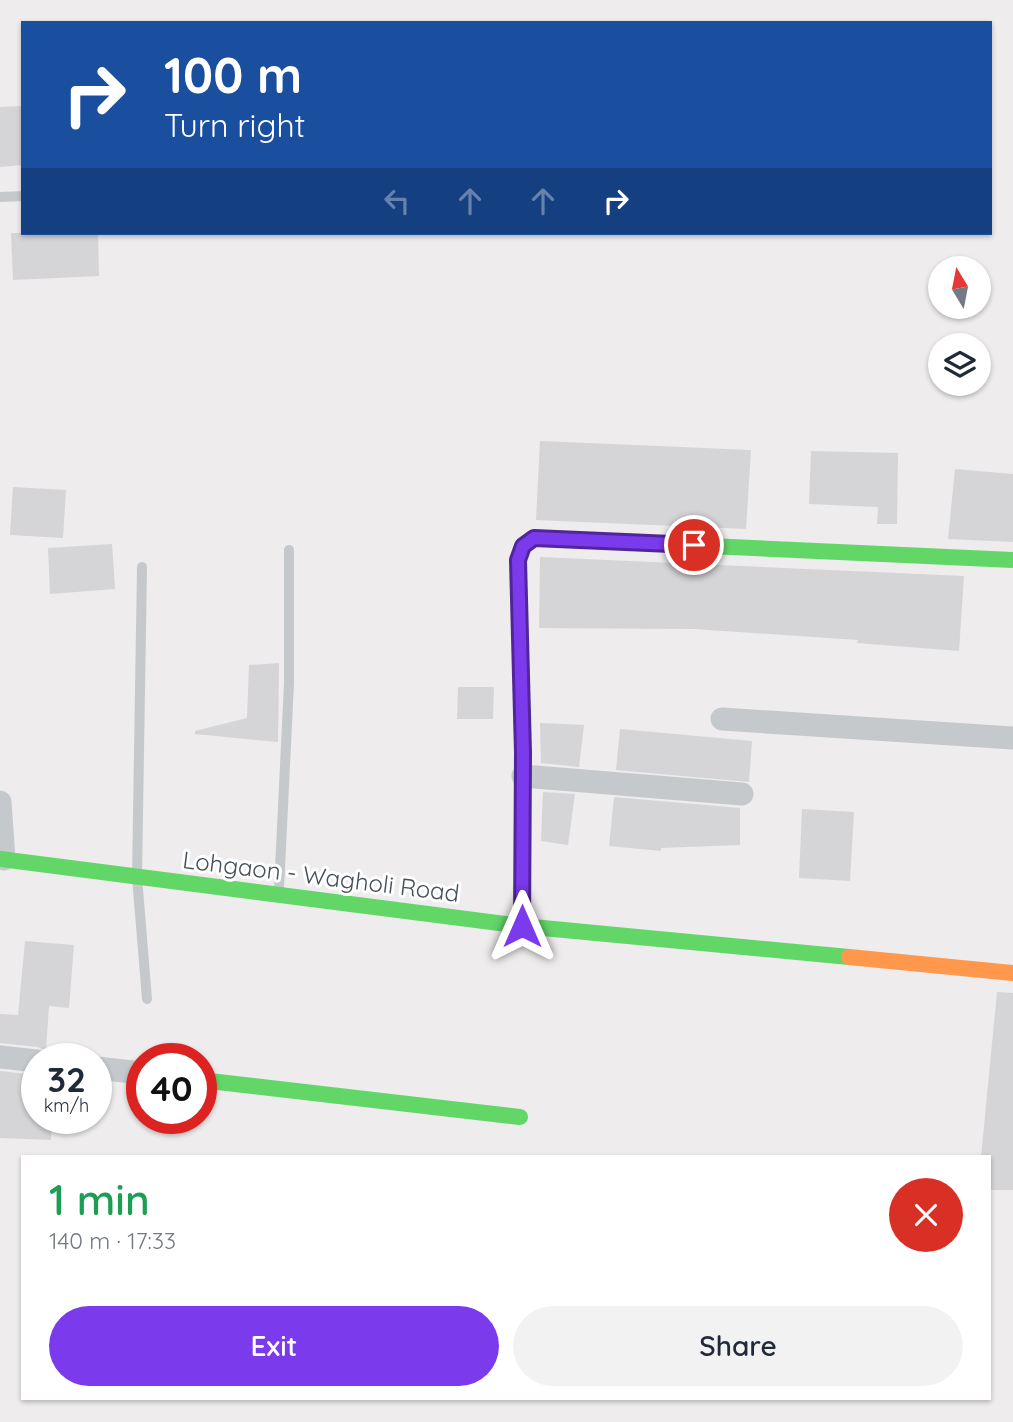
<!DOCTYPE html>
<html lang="en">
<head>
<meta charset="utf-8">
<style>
  body { margin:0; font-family:Quicksand,sans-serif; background:#f2f2f3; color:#1f2937; height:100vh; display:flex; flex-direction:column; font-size:26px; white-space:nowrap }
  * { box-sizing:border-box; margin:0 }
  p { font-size:23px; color:#747a83 }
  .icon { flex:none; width:38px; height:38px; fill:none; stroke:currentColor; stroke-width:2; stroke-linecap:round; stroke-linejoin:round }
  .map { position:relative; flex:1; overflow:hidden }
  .details { position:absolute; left:21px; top:1155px; width:970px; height:245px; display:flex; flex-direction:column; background:#fff; border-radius:0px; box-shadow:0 2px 5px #0004 }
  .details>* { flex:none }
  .top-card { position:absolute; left:21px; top:21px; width:971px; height:214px; border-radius:0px; box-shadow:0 2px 5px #0004; background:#1a4fa0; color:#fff; overflow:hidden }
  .needle { width:46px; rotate:350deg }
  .tools { position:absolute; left:928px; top:256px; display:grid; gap:14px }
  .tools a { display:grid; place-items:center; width:63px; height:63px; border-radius:50%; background:#fff; box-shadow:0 2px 5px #0004; font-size:35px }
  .speed { position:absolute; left:21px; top:1043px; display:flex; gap:14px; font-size:35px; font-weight:700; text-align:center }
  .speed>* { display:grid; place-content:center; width:91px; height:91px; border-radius:50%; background:#fff; box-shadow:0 2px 5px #0004; line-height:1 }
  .speed small { font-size:18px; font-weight:400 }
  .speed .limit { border:10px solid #d22; background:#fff; color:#111 }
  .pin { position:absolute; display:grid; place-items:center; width:60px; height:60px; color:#fff; margin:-30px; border:4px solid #fff; border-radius:50%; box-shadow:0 2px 7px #0007 }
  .me { position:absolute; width:77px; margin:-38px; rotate:0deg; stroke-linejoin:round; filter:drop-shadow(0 0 5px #0008) }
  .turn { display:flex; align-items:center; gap:24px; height:147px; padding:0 28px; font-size:32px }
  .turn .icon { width:91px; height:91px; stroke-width:2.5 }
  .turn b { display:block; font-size:49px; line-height:60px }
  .lanes { display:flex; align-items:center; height:66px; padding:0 28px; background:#0003; justify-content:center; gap:35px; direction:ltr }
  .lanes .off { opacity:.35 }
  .round { display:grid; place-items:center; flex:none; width:74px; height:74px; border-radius:37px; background:#f2f2f3 }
  .headline { display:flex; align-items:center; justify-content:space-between; height:119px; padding:0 28px }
  h1 { font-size:42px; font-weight:600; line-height:52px; color:#1e9e55 }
  .cta { display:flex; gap:14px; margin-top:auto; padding:14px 28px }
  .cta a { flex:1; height:80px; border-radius:42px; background:#7c3aed; color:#fff; font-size:28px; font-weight:600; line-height:80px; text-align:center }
  .cta a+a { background:#f2f2f3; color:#1f2937 }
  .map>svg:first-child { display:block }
  .building { fill:#d5d4d7 }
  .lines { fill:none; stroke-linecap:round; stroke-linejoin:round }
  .lane { stroke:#c6c9cb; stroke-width:10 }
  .street { stroke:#c6c9cb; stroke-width:23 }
  .fast { stroke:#63d668; stroke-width:16 }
  .slow { stroke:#ff974d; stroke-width:16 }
  .route-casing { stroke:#51269a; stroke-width:18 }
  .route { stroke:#7c3aed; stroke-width:12 }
  .labels { text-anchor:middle; stroke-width:6; stroke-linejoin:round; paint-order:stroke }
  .street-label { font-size:24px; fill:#445059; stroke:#fff }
</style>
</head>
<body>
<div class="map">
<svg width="1013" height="1422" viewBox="0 0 1013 1422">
  <rect width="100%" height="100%" fill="#eeeced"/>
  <g class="building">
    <polygon points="23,106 23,165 0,167 0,107"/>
    <polygon points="11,233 98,233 99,276 13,280"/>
    <polygon points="540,441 751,450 746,529 536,520"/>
    <polygon points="811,451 898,453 897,524 877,524 878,507 809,504"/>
    <polygon points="955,469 1013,474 1013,542 948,539"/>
    <polygon points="13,487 66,490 63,538 10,535"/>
    <polygon points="112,544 115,589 50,594 48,548"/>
    <polygon points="540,557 964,576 959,651 857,643 858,640 694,629 539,628"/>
    <polygon points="279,663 278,742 195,734 195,731 247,718 249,665"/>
    <polygon points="458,687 494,687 493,719 457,719"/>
    <polygon points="540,723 584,725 579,767 541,763"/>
    <polygon points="620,729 752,741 749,782 616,770"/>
    <polygon points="543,792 575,794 568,845 541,841"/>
    <polygon points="614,797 740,808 740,845 661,848 661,851 609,846"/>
    <polygon points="802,809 854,812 850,881 799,878"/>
    <polygon points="25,941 74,945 69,1008 49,1006 46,1051 38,1047 0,1043 0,1014 18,1015"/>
    <polygon points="997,992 1013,993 1013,1190 989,1190 989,1157 981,1157"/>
    <polygon points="0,1071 37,1075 37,1118 52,1118 51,1140 0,1138"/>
  </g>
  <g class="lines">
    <g class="lane">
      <polyline points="0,197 23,196"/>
      <polyline points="142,567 137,877 147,999"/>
      <polyline points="279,889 289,683 289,550"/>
    </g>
    <g class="street">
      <polyline points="722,719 1013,738"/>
      <polyline points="523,776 742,794"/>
      <polyline points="0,802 4,859"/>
      <polyline points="0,1057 37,1061"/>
      <polyline points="96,1068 142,1073"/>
    </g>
    <g class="fast">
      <polyline points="520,638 518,560 523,546 534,538 1013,560"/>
      <polyline points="0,859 522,926 849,957"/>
      <polyline points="201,1080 520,1117"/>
    </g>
    <g class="slow">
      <polyline points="520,638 523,776 522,926"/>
      <polyline points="849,957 1013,973"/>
    </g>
  </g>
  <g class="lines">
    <defs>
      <polyline id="route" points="522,926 523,753 518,560 523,546 534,538 694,545"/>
    </defs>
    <use href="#route" class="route-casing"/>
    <use href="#route" class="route"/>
  </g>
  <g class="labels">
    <g class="street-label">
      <text transform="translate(321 877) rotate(7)" y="8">Lohgaon - Wagholi Road</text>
    </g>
  </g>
</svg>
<div class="tools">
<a><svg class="needle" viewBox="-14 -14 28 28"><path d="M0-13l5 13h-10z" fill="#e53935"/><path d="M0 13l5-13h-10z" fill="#747a83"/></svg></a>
<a><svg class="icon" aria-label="layers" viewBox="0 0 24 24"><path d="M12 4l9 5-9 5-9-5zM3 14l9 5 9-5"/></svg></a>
</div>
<div class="speed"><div>32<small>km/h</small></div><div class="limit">40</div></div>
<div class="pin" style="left:694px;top:545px;background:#d93025"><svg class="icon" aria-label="arrive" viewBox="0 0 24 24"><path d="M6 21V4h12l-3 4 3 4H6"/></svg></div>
<svg class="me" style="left:522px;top:926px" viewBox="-20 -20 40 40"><path d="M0-17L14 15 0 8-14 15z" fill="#7c3aed" stroke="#fff" stroke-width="4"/></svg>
<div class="top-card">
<div class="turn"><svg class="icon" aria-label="right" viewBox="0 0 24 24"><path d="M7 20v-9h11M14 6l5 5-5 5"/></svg><div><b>100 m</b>Turn right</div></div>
<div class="lanes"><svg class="icon off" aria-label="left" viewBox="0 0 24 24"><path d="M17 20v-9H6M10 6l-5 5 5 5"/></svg><svg class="icon off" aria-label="ahead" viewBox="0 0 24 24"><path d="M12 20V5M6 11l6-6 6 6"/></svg><svg class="icon off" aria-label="ahead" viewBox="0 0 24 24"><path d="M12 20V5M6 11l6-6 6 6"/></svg><svg class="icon" aria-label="right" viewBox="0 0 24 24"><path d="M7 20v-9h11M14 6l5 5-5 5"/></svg></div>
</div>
<section class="details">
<div class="headline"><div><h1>1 min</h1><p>140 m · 17:33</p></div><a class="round" style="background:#d93025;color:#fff"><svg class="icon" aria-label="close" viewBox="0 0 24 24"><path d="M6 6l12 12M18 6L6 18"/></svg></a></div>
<div class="cta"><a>Exit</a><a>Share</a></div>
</section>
</div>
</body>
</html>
